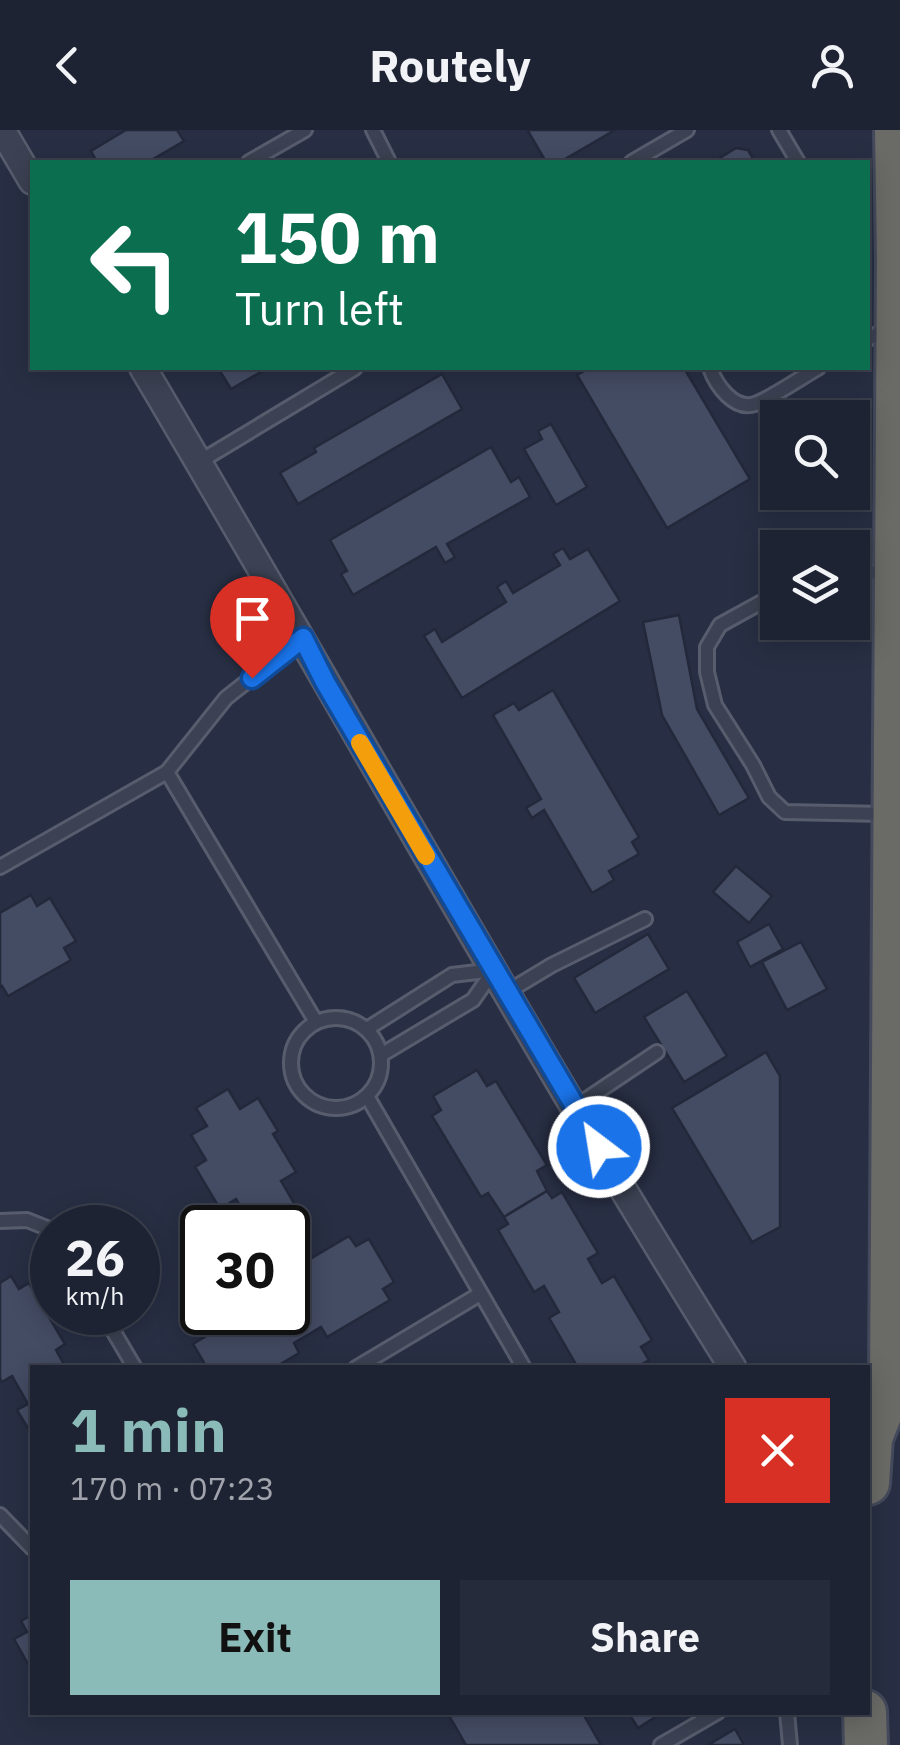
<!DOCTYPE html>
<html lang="en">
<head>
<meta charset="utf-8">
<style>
  body { margin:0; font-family:"IBM Plex Sans",sans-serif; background:#262b3b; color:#f1f3f6; height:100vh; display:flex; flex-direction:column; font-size:38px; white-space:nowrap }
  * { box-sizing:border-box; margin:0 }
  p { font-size:32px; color:#a1a4ac }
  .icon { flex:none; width:55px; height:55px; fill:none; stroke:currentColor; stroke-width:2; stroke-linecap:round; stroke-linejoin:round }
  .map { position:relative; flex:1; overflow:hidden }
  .details { position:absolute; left:30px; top:1235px; width:840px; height:350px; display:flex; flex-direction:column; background:#1e2333; border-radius:0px; box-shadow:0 5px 25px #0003,0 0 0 2px #3c404e }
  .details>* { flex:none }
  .banner { position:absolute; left:30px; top:30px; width:840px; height:210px; border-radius:0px; box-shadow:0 5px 25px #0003,0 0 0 2px #3c404e; background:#0b6e4f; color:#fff; overflow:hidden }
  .controls { position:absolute; left:760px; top:270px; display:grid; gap:20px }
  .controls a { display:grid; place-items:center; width:110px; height:110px; border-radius:0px; background:#1e2333; box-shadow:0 5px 25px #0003,0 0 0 2px #3c404e; font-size:50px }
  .speed { position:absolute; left:30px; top:1075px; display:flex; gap:20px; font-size:50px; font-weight:700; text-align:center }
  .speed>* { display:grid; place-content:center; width:130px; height:130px; border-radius:50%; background:#1e2333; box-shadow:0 5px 25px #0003,0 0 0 2px #3c404e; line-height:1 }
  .speed small { font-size:25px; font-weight:400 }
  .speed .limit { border:5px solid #111; border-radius:15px; background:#fff; color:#111 }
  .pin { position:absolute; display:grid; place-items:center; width:85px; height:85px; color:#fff; margin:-102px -42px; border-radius:50% 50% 50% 0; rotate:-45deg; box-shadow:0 0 10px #0007 }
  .pin .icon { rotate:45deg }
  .me { position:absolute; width:110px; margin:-55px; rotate:329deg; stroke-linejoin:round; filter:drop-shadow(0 0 8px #0008) }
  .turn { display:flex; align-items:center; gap:35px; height:210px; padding:0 40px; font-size:45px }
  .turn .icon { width:130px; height:130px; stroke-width:2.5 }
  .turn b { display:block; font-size:70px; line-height:85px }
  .round { display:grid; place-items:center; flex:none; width:105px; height:105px; border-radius:0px; background:#262b3b }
  .head { display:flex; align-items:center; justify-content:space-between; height:170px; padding:0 40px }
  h1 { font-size:60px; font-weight:700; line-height:75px; color:#8bbbb9 }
  .cta { display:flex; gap:20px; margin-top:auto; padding:20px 40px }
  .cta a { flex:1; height:115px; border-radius:0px; background:#8bbbb9; color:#111; font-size:40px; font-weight:700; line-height:115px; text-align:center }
  .cta a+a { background:#262b3b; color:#f1f3f6 }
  header { display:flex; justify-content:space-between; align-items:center; height:130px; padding:0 40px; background:#1e2333; font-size:45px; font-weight:700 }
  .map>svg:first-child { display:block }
  .building { fill:#444c64; stroke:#23293b; stroke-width:2.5 }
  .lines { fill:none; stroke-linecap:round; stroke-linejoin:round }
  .service-casing { stroke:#585d6e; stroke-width:18 }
  .minor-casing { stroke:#585d6e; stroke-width:30 }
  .trunk-casing { stroke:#444a5b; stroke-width:48 }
  .service { stroke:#3c4253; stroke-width:12 }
  .minor { stroke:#3c4253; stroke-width:25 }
  .trunk { stroke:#6a6a66; stroke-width:42 }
  .route-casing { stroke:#114b97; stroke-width:25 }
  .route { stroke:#1a73e8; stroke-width:18 }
  .slow { stroke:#f59e0b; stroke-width:18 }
</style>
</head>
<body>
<header><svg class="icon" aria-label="back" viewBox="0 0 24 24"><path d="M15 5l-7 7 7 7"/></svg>Routely<svg class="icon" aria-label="person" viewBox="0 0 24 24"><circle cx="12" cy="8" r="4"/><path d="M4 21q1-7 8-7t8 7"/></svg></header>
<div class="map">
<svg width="900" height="1615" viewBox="0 0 900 1615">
  <rect width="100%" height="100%" fill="#282f44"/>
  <g class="building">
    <polygon points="126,0 177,0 184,11 148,32 97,32 91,21"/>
    <polygon points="530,0 615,0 560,32 546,32 528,1"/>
    <polygon points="736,18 748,20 755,32 706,32 712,29 713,32"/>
    <polygon points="218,238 268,238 231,259"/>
    <polygon points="590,238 684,238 750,349 667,398 577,245"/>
    <polygon points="442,244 462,279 298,374 280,343 316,322 314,318"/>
    <polygon points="551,294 587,357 556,375 524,319 542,309 538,301"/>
    <polygon points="491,317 511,352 519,347 530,367 447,414 455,427 445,433 436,417 353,465 341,444 347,441 330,410"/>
    <polygon points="563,418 570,429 588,419 620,471 462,568 424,506 435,499 442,512 506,472 497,457 506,451 513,463 560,435 553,424"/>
    <polygon points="679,485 697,579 749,668 719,685 662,585 643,492"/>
    <polygon points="553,560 639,707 632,712 639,724 609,741 614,750 592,763 544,680 532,688 526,678 541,669 493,585 514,573 519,580"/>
    <polygon points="736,736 772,766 749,793 713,762"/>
    <polygon points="31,765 37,776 50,768 76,811 64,818 71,830 8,866 2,856 0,857 0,783"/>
    <polygon points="769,794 783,819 750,837 737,812"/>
    <polygon points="648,804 669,839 595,883 574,848"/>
    <polygon points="801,812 827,859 787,880 762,832"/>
    <polygon points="687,861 727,926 684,952 644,887"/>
    <polygon points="766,922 780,946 780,1097 752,1112 672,978"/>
    <polygon points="477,940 487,956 496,951 547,1035 537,1041 547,1061 504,1087 488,1063 481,1067 432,986 441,980 433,966"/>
    <polygon points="228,959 240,979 258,968 278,1001 273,1004 296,1042 281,1051 304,1090 288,1100 288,1098 280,1098 276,1092 267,1098 253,1098 236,1069 220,1079 195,1037 206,1030 191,1005 207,996 196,978"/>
    <polygon points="547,1061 552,1068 562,1062 598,1123 588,1129 602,1153 614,1146 652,1210 641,1217 649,1230 636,1238 578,1238 549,1188 559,1182 544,1156 534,1162 498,1100 508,1094 504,1087"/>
    <polygon points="349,1106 356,1116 369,1109 394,1152 383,1159 390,1170 327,1207 321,1197 294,1213 299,1223 274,1238 207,1238 193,1214 206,1206 200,1196 223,1182 288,1182 288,1157 292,1155 288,1142"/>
    <polygon points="11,1146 19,1159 29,1153 65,1214 56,1220 66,1238 32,1238 32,1305 17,1280 28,1274 12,1246 2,1252 0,1248 0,1153"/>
    <polygon points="32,1485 32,1541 14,1509 27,1502 21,1491"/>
    <polygon points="447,1582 582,1582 601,1615 466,1615"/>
    <polygon points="628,1582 663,1582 638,1598"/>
    <polygon points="735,1599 744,1615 708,1615"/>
  </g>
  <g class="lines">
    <defs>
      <g id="service">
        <polyline points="373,0 389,32"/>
        <polyline points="779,0 798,32"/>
        <polyline points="249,32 305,0"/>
        <polyline points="632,32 687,0"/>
        <polyline points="868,209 892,196"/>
        <path d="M710,238c6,17 24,43 45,36 15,-5 47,-27 63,-36"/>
        <polyline points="199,332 355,238"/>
        <polyline points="852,444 890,441"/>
        <polyline points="778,463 720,495 707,517 707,542 715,575 753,635 769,667 785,682 886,684"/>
        <polyline points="167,642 316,892"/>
        <polyline points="0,737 167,642 226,568 301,509"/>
        <polyline points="507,862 552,835 645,789"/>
        <circle cx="336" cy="933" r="45"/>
        <polyline points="367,899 452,845 494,840"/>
        <polyline points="381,925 473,870 494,840"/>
        <polyline points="367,966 524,1238"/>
        <polyline points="575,977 657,922"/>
        <polyline points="0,1091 27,1090 52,1100"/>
        <polyline points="102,1182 135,1238"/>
        <polyline points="356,1238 480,1164"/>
        <polyline points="0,1385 32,1418"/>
        <polyline points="787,1582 790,1615"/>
        <polyline points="661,1615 718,1582"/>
      </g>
      <g id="minor">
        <polyline points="2,0 32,51"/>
        <path d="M143,238c197,332 384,672 590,1000"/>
      </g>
      <g id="trunk">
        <polyline points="868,1353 871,1308 891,1257 898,129 896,0"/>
        <polyline points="865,1582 866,1615"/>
      </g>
    </defs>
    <use href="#service" class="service-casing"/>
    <use href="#minor" class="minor-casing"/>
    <use href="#trunk" class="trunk-casing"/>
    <use href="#service" class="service"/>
    <use href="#minor" class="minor"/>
    <use href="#trunk" class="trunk"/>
  </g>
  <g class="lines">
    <defs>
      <polyline id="route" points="252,548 303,508 325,552 599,1017"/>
    </defs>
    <use href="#route" class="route-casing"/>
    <use href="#route" class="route"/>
    <polyline class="slow" points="360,613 426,726"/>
  </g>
</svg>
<div class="controls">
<a><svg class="icon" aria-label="search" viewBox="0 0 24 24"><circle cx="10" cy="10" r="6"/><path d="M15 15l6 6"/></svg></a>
<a><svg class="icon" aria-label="layers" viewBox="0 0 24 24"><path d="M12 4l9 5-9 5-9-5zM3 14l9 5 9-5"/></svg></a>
</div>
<div class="speed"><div>26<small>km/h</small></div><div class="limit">30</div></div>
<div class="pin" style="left:252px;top:548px;background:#d93025"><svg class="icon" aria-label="arrive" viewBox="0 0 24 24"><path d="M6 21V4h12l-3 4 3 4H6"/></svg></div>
<svg class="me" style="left:599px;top:1017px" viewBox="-20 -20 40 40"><circle r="17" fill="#1a73e8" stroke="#fff" stroke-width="3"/><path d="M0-11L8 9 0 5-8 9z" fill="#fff"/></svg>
<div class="banner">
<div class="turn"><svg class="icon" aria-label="left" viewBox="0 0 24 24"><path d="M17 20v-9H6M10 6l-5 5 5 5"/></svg><div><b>150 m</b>Turn left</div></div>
</div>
<section class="details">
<div class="head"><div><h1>1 min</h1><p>170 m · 07:23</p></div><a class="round" style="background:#d93025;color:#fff"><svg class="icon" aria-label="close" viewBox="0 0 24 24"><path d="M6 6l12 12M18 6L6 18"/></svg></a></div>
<div class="cta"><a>Exit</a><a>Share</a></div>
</section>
</div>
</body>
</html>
